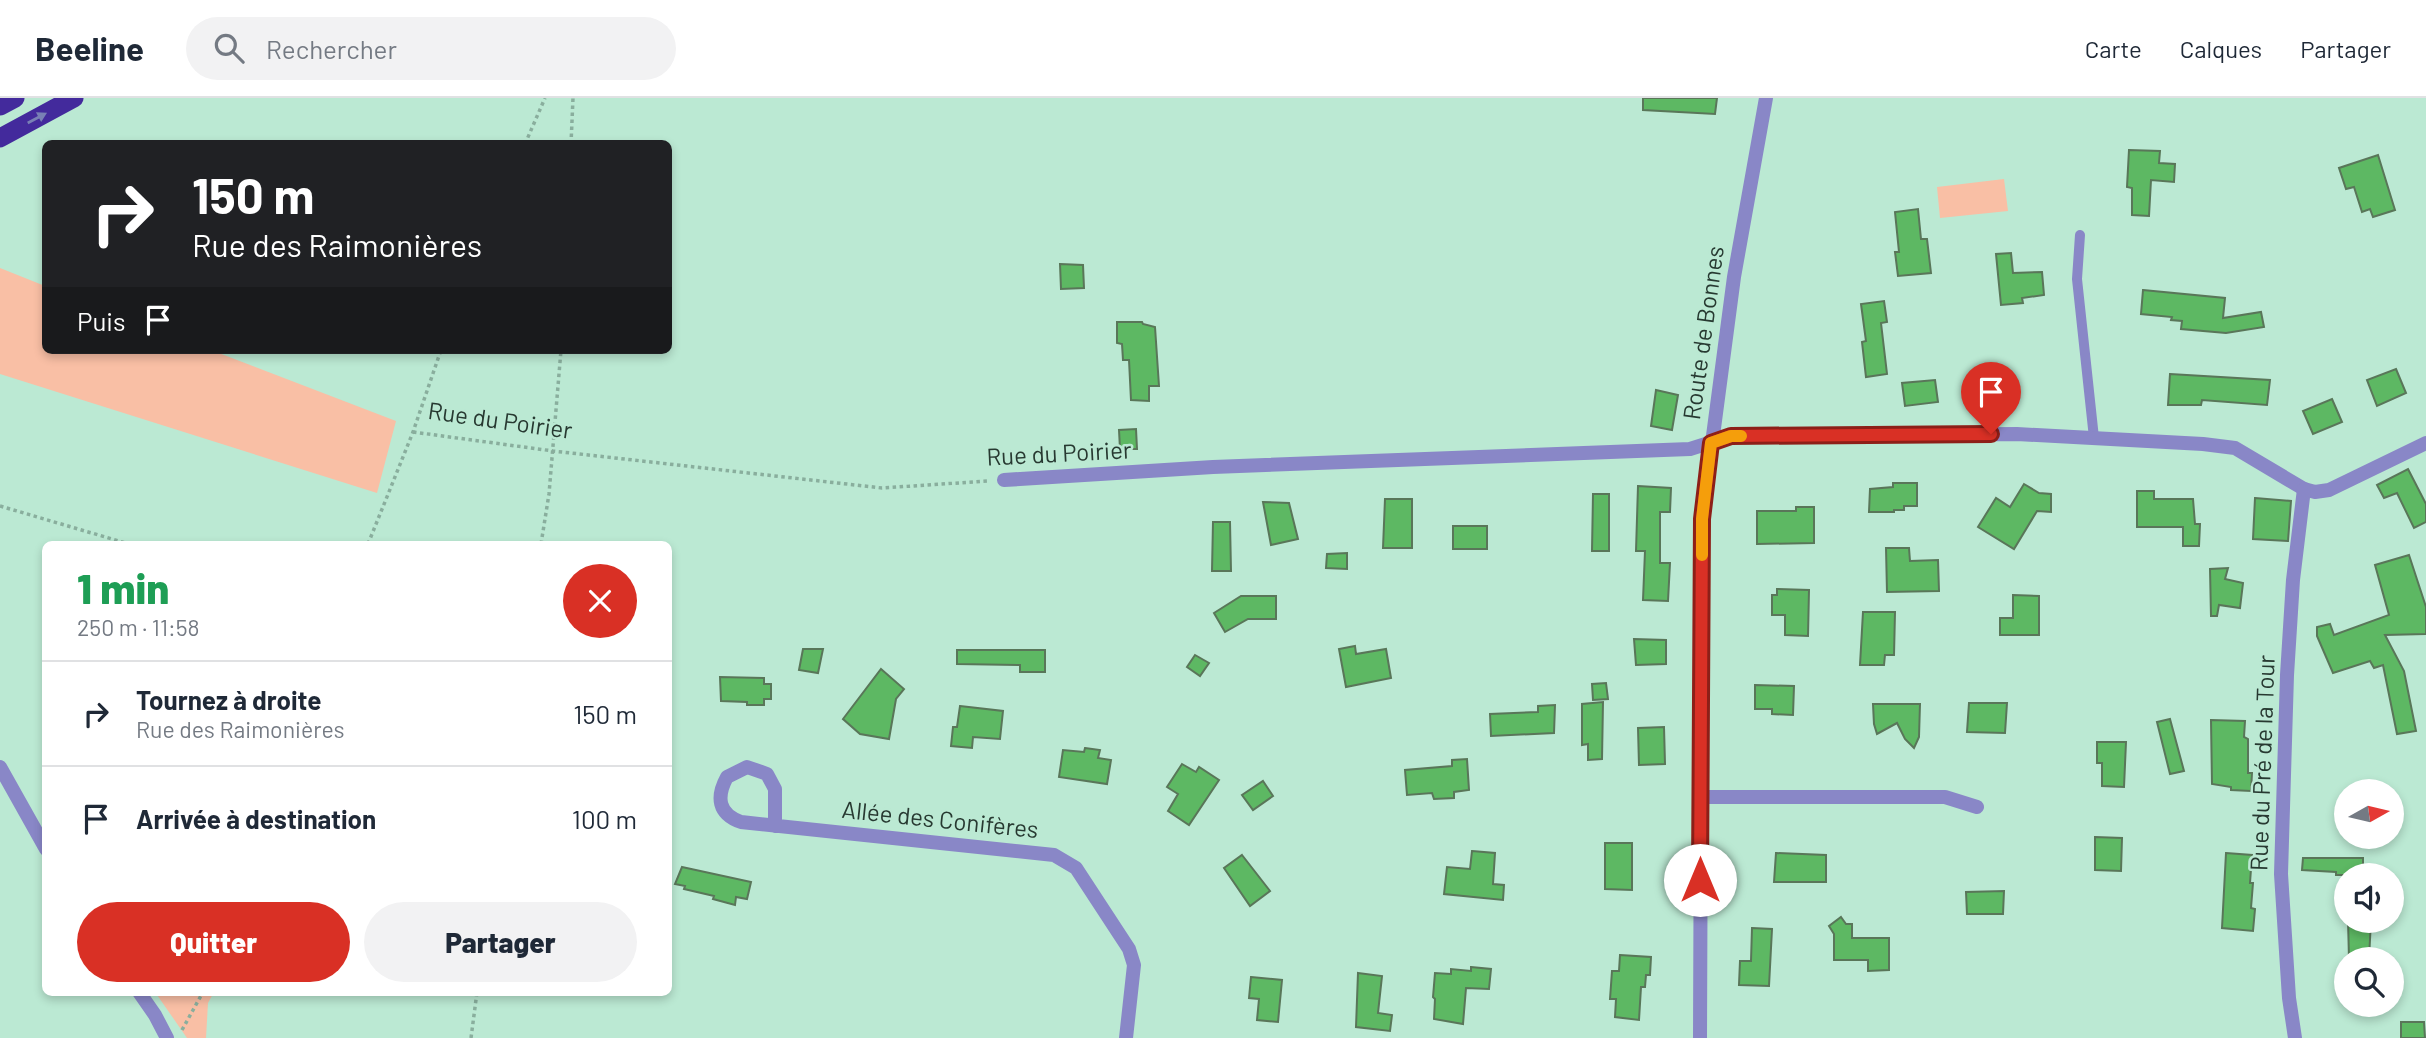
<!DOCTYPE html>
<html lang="fr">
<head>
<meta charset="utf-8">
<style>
  body { margin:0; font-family:Barlow,sans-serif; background:#f2f2f3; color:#1f2937; height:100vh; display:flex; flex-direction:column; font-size:26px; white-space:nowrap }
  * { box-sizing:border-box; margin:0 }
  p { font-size:23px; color:#747a83 }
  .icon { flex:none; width:38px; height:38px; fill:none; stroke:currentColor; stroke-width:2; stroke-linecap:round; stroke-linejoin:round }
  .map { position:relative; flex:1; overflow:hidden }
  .sheet { position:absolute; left:42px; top:443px; width:630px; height:455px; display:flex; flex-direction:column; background:#fff; border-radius:10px; box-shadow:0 4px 10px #0003 }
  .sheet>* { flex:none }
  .guide { position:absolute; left:42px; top:42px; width:630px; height:214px; border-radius:10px; box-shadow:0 4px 10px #0003; background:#202124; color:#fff; overflow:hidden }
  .needle { width:46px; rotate:82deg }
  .tools { position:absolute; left:2334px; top:681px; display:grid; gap:14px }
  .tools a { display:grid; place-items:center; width:70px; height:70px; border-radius:50%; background:#fff; box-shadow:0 4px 10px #0003; font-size:35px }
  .pin { position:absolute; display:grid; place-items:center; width:60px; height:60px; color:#fff; margin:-72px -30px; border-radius:50% 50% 50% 0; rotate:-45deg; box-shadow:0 0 7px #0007 }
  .pin .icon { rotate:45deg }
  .me { position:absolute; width:77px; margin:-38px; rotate:0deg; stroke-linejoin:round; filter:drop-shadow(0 0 5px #0008) }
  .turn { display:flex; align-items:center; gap:24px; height:147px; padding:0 35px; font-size:32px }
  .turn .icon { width:91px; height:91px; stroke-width:2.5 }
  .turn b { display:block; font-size:49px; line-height:60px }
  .then { display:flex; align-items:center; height:66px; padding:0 35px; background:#0003; gap:14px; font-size:26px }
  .round { display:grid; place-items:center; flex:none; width:74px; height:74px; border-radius:37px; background:#f2f2f3 }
  .summary { display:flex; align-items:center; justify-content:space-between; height:119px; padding:0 35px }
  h1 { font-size:42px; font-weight:800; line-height:52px; color:#1e9e55 }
  .button { display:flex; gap:14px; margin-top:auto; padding:14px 35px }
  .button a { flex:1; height:80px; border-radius:42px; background:#d93025; color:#fff; font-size:28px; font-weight:800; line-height:80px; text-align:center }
  .button a+a { background:#f2f2f3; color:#1f2937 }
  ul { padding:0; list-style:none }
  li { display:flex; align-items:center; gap:21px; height:105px; padding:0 35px; border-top:2px solid #e0e1e3 }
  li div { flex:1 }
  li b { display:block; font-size:26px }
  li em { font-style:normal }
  header { display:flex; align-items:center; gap:42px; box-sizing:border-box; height:98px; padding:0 35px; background:#fff; border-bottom:2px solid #e0e1e3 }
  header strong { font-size:33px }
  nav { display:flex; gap:38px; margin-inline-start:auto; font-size:24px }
  .search { width:490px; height:63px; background:#f2f2f3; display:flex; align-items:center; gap:18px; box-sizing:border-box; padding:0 24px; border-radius:38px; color:#747a83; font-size:26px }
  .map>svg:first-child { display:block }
  .green { fill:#f9bfa5 }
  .building { fill:#5db863; stroke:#597659; stroke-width:2 }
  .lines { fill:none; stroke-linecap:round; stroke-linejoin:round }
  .path { stroke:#89ae9d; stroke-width:3.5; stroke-dasharray:3.5 3.5; stroke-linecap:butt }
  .service { stroke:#8987c7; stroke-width:10 }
  .minor { stroke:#8987c7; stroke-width:14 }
  .tertiary { stroke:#8987c7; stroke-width:14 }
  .trunk { stroke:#432a9c; stroke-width:19 }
  .oneway { fill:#7980b5 }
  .route-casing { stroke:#8d1f18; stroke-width:18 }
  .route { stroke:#d93025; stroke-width:12 }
  .slow { stroke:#f59e0b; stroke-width:12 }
  .labels { text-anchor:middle; stroke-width:5; stroke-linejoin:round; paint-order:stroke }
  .street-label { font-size:24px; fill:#273931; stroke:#bbe9d3 }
</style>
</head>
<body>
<header>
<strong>Beeline</strong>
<div class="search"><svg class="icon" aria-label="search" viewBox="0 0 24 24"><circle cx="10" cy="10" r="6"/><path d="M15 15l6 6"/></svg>Rechercher</div>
<nav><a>Carte</a><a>Calques</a><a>Partager</a></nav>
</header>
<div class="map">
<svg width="2426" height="940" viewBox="0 0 2426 940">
  <rect width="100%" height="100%" fill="#bbe9d3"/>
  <g class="green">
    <polygon points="2004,81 2008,113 1940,120 1937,89"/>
    <polygon points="0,170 45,188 46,252 211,252 396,323 377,395 0,276"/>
    <polygon points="155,894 214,894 208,905 206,940 187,940"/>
  </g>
  <g class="building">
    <polygon points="1643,0 1717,0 1715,16 1643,12"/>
    <polygon points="2129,52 2160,53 2159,65 2175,66 2174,84 2151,82 2149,118 2132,117 2132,90 2127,89"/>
    <polygon points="2378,57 2395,112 2373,119 2370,111 2362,114 2354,89 2346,91 2339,70"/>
    <polygon points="1918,111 1921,141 1927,141 1931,175 1898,178 1895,154 1899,154 1895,114"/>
    <polygon points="2011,155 2013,175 2042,174 2044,197 2022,200 2023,205 2001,207 1996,156"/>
    <polygon points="1060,166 1083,167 1084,190 1061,191"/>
    <polygon points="2143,192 2225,200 2223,220 2261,214 2264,229 2226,235 2181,231 2182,223 2171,222 2172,219 2141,216"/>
    <polygon points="1884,203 1887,224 1881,225 1887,276 1866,279 1862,244 1866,243 1861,206"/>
    <polygon points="1117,224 1142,224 1143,226 1155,229 1159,288 1149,288 1149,303 1131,302 1129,262 1123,262 1122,246 1117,245"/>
    <polygon points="2396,271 2406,295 2377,308 2367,282"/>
    <polygon points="2170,276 2270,282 2267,307 2202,302 2201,307 2168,307"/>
    <polygon points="1935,282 1938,304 1905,308 1902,285"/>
    <polygon points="1656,292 1678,297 1672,332 1651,328"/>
    <polygon points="2332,301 2342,324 2313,336 2303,313"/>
    <polygon points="1136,331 1137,351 1120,351 1119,332"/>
    <polygon points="2408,371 2426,406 2426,424 2414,430 2397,395 2384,400 2377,387"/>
    <polygon points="1893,385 1917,385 1917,408 1904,408 1904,412 1894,412 1894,414 1869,414 1870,391 1893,389"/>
    <polygon points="2024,386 2039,395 2051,396 2051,414 2037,413 2014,451 1978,429 1996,400 2010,409"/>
    <polygon points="1638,388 1671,390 1670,414 1660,414 1660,465 1670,465 1668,503 1643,502 1645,453 1636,453"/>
    <polygon points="2137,393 2154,393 2154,401 2193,401 2195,426 2200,426 2199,448 2183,448 2183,429 2137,429"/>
    <polygon points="1593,396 1609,396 1609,453 1592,453"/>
    <polygon points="2255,400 2291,403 2288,443 2253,441"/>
    <polygon points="1385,401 1412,401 1412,450 1383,450"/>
    <polygon points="1263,404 1289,405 1298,441 1271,447"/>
    <polygon points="1796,409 1814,409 1814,445 1757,446 1757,413 1796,413"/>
    <polygon points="1213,424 1230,424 1231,473 1212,473"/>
    <rect x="1453" y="428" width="34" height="23"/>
    <polygon points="1886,450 1909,450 1910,463 1938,462 1939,493 1887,494"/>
    <polygon points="1347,455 1347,471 1326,470 1327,456"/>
    <polygon points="2409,457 2426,509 2426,536 2385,537 2404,573 2416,633 2397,636 2383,567 2374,570 2370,563 2333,575 2317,538 2317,529 2330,526 2334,537 2389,517 2375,467"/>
    <polygon points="2228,470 2225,481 2243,485 2240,510 2219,507 2217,518 2211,518 2210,471"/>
    <polygon points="1777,491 1809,492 1808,538 1785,537 1785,517 1772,517 1772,497 1777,497"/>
    <polygon points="2013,497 2039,498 2039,537 2000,537 2000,520 2013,520"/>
    <polygon points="1241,498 1276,498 1276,521 1248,521 1225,534 1214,515"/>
    <polygon points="1863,514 1895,514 1894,557 1885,557 1884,567 1860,567"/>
    <polygon points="1634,541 1666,542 1666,566 1636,567"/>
    <polygon points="1355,548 1356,556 1386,551 1391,580 1346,589 1339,551"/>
    <polygon points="803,551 823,551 818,575 799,572"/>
    <polygon points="957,552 1045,552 1045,574 1020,574 1020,567 957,566"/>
    <polygon points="1195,557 1209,565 1200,578 1187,569"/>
    <polygon points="881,571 904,591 896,601 889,641 860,636 843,621"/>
    <polygon points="720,579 764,580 764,586 771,586 771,601 764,601 764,607 747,607 747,604 721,603"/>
    <polygon points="1606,585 1608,601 1593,602 1592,586"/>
    <polygon points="1755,587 1794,588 1793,617 1772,616 1772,611 1755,611"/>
    <polygon points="1603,604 1602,661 1588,662 1588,646 1582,647 1582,606"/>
    <polygon points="1969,605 2007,605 2005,635 1967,634"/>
    <polygon points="1873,606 1920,606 1919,639 1914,650 1905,641 1897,625 1877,636 1874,626"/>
    <polygon points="1555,607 1554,635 1491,638 1490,616 1538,614 1538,608"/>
    <polygon points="960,608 1003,613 1000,641 973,639 972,650 951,648 953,629 957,629"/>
    <polygon points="2170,621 2184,673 2170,676 2157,624"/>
    <polygon points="2211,622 2245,623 2244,639 2248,641 2248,675 2252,675 2251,693 2231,692 2231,689 2212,686"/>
    <polygon points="1664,629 1665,666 1639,667 1638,630"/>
    <polygon points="2097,644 2126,644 2124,689 2102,688 2102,665 2097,665"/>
    <polygon points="1085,650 1100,652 1098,660 1111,662 1107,686 1059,679 1063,652 1084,654"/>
    <polygon points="1467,661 1469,692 1454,694 1454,700 1434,701 1432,695 1407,697 1405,672 1452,668 1452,662"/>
    <polygon points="1182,666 1196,674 1199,669 1219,682 1189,727 1168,713 1178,696 1167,689"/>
    <polygon points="1263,683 1273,698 1253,712 1242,697"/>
    <polygon points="2095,739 2122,740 2121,773 2095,772"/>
    <polygon points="1605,745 1632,745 1632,792 1605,791"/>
    <polygon points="1472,753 1495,755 1493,786 1504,787 1503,802 1444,796 1447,769 1470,771"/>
    <polygon points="1776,755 1826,757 1826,784 1774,784"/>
    <polygon points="2226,755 2252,757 2250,785 2253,785 2251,810 2255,811 2253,833 2222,830"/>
    <polygon points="1242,757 1270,793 1250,808 1224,770"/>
    <polygon points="2303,760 2363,760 2363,777 2336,777 2336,774 2302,772"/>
    <polygon points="682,769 751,784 747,801 736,799 735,807 713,801 714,798 684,791 685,788 675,786"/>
    <polygon points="2004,793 2003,816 1967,816 1966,794"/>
    <polygon points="1841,819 1846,826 1852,826 1852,840 1889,840 1889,872 1868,873 1868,862 1834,862 1834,836 1829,828"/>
    <polygon points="2348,822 2371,822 2369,861 2349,861"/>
    <polygon points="1752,830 1772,831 1769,888 1739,887 1740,863 1751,863"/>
    <polygon points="1620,857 1651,859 1650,877 1646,877 1645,889 1641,889 1639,922 1615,919 1616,901 1610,901 1612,873 1619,873"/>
    <polygon points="1471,869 1491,871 1489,891 1466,890 1463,926 1434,921 1435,901 1433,899 1435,875 1451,876 1451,871 1471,873"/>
    <polygon points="1358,875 1382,878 1378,915 1392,917 1390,933 1356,929"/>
    <polygon points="1251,879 1282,882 1278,924 1257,922 1259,901 1249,900"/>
    <polygon points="2401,924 2424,924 2425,940 2401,940"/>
  </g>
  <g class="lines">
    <g class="path">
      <polyline points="525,46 545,0"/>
      <polyline points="571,46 573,0"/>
      <polyline points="413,334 553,353 882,390 988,383"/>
      <polyline points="0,408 129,446"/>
      <polyline points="368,446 413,334 441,252"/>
      <polyline points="541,446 549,396 561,252"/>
      <polyline points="182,932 203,894"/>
      <polyline points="471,940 477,894"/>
    </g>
    <polyline class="service" points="2080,137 2077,181 2094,340"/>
    <g class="minor">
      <polyline points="1004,382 1213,369 1690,351 1731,338 2017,336 2203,346 2235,350 2304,391 2315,394 2329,392 2426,345"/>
      <polyline points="0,669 46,751"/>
      <polyline points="1700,699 1945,699 1977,709"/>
      <path d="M775,728v-37l-8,-15 -20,-7 -20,10c-11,20 -9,37 14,45l313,33 22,13 53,81 5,16 -8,73"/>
      <polyline points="139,894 155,917 167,940"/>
      <polyline points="2295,940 2289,900 2281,776 2287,577 2293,482 2304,391"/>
    </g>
    <polyline class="tertiary" points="1700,940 1702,421 1734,179 1766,0"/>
    <g class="trunk">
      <polyline points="0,8 15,0"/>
      <polyline points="0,40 74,0"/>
    </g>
  </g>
  <defs><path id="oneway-solid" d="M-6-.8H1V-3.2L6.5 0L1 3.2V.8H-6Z" transform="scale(1.75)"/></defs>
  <use class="oneway" href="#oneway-solid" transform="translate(37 20) rotate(-28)"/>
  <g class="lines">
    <defs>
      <polyline id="route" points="1700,782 1702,421 1711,345 1731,338 1991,336"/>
    </defs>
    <use href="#route" class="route-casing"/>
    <use href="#route" class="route"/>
    <polyline class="slow" points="1702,457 1702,421 1711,345 1731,338 1741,338"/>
  </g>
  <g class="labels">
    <g class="street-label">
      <text transform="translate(1704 235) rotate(-82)" y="8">Route de Bonnes</text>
      <text transform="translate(500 323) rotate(8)" y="8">Rue du Poirier</text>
      <text transform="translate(1059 356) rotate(-3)" y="8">Rue du Poirier</text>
      <text transform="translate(2263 665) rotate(-88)" y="8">Rue du Pré de la Tour</text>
      <text transform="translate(940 722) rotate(6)" y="8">Allée des Conifères</text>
    </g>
  </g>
</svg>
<div class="tools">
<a><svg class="needle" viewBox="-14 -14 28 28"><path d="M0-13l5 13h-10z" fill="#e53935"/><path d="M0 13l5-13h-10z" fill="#747a83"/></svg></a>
<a><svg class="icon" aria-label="sound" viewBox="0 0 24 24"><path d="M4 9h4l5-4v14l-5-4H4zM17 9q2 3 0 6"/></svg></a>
<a><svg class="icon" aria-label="search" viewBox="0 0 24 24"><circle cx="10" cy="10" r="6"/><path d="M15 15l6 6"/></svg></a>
</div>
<div class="pin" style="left:1991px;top:336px;background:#d93025"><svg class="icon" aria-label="arrive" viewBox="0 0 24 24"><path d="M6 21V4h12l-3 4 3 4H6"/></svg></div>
<svg class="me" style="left:1700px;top:782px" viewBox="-20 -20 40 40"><circle r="19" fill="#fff"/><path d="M0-13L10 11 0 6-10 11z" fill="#d93025"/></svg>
<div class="guide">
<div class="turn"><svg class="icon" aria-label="right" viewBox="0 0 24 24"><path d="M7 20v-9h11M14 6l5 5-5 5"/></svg><div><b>150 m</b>Rue des Raimonières</div></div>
<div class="then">Puis<svg class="icon" aria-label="arrive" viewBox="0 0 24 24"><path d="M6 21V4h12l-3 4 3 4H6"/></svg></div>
</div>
<section class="sheet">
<div class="summary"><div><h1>1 min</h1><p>250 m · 11:58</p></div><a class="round" style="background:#d93025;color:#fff"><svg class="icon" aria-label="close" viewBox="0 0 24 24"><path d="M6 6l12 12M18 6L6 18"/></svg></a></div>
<ul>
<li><svg class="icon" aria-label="right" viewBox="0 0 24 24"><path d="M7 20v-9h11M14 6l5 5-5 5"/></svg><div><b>Tournez à droite</b><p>Rue des Raimonières</p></div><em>150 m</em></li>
<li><svg class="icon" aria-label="arrive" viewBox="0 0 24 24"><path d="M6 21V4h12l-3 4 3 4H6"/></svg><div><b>Arrivée à destination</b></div><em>100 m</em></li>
</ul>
<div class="button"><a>Quitter</a><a>Partager</a></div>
</section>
</div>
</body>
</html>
